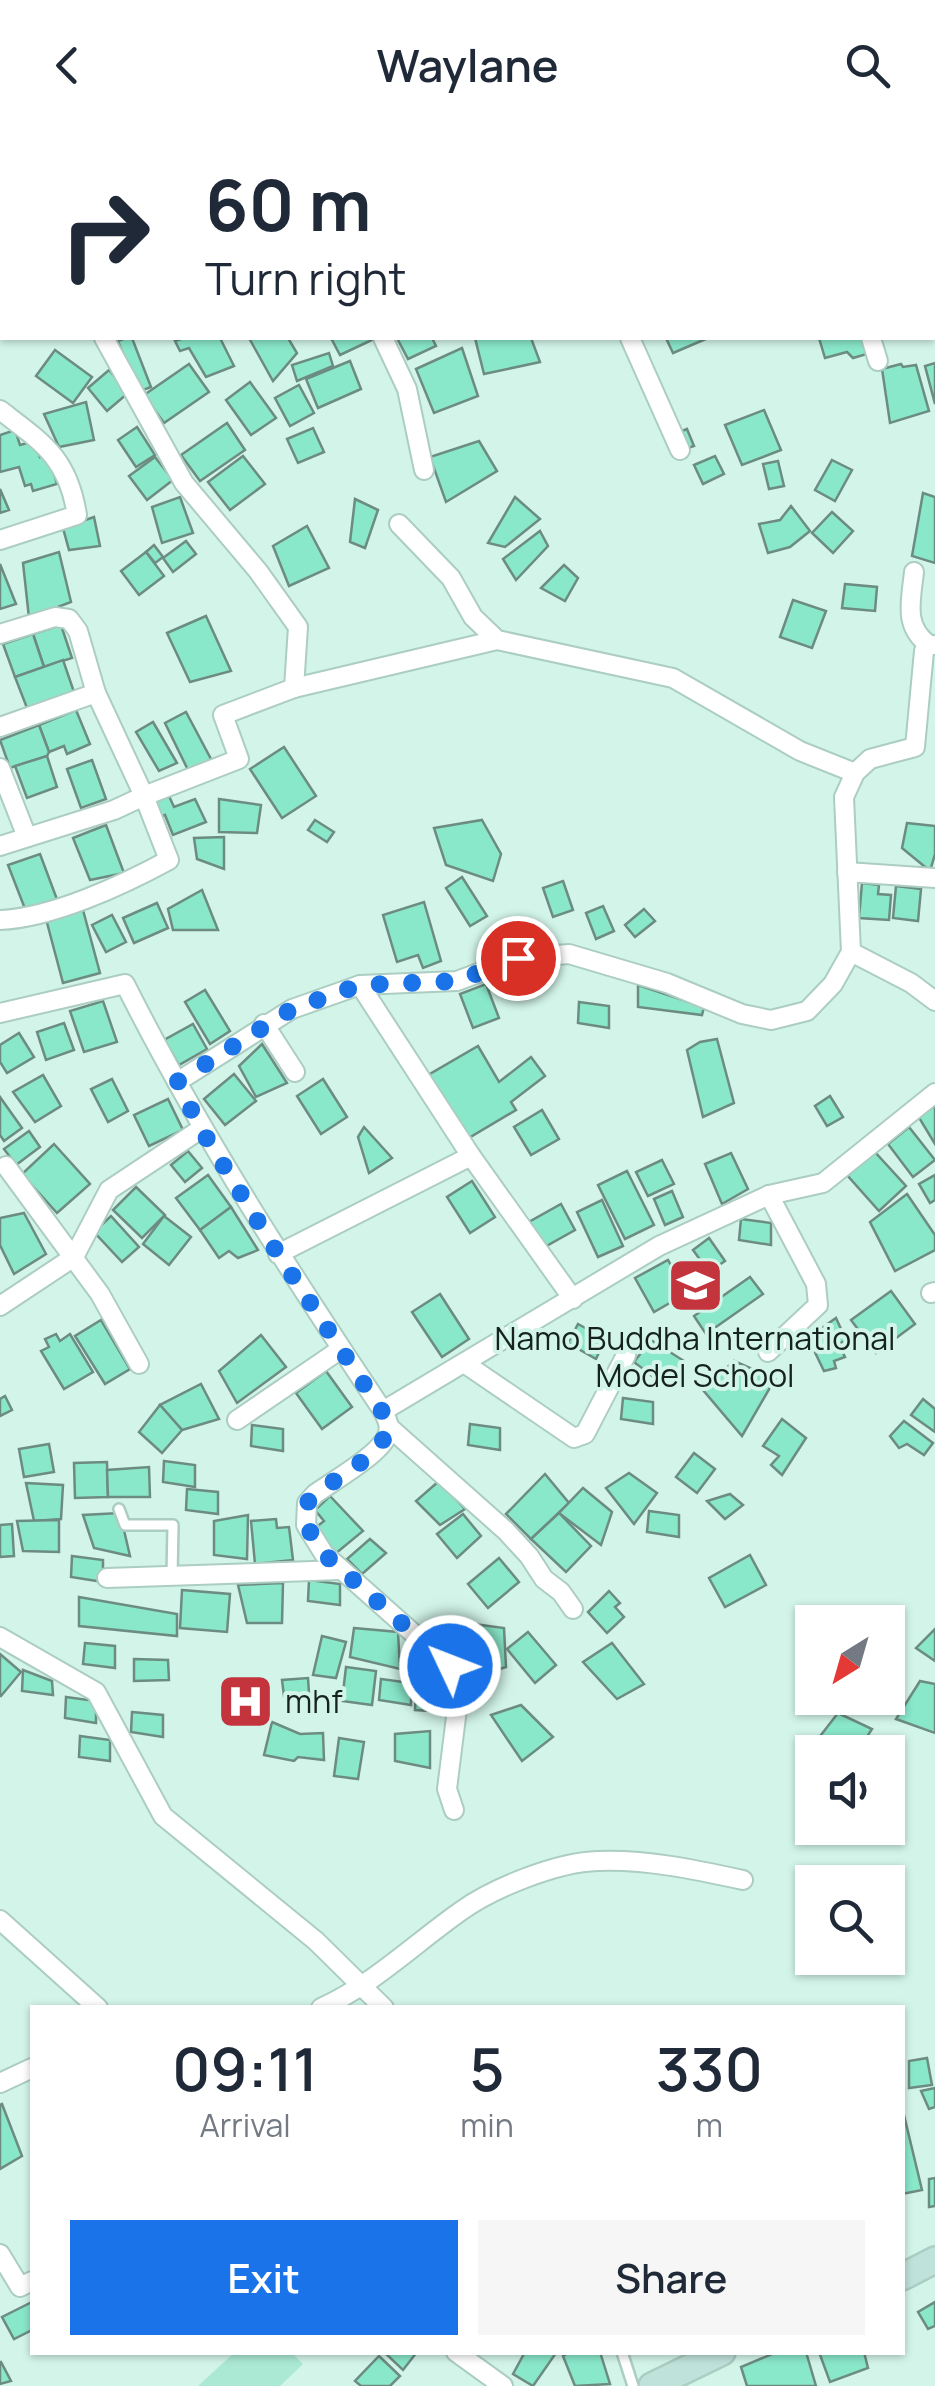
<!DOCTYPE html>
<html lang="en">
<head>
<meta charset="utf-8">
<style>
  body { margin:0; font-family:Manrope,sans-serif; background:#f6f6f7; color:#1f2937; height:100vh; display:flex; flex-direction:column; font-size:38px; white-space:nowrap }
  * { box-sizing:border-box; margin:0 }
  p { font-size:32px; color:#747a83 }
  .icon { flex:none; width:55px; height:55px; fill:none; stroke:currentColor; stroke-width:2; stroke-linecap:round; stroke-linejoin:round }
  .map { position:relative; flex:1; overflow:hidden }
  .sheet { position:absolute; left:30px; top:1875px; width:875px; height:350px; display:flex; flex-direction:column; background:#fff; border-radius:0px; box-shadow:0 2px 8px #0004 }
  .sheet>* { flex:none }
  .banner { position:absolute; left:0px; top:0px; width:935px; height:210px; box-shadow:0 2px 8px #0004; background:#fff; color:#1f2937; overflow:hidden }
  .needle { width:65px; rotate:217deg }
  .buttons { position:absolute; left:795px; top:1475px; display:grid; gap:20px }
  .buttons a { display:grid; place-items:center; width:110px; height:110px; border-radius:0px; background:#fff; box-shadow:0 2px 8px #0004; font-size:50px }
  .pin { position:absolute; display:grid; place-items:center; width:85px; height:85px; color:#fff; margin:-42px; border:5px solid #fff; border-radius:50%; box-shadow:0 2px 10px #0007 }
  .me { position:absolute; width:110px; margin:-55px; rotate:313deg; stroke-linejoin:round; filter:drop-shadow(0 0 8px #0008) }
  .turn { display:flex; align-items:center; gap:35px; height:210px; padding:0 40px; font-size:45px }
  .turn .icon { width:130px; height:130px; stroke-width:2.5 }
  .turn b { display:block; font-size:70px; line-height:85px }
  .eta { display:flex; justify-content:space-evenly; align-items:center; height:170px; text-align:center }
  .eta b { font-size:60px; font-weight:600; line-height:70px }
  .cta { display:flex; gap:20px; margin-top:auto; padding:20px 40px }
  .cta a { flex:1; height:115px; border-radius:0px; background:#1a73e8; color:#fff; font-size:40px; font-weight:600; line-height:115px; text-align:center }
  .cta a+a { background:#f6f6f7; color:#1f2937 }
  header { display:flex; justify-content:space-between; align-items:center; height:130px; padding:0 40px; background:#fff; font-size:45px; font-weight:600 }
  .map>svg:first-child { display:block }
  .green { fill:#abe9d4 }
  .building { fill:#89e7ca; stroke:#6d8c81; stroke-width:2.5 }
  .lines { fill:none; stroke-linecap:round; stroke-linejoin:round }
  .lane-casing { stroke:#accdc1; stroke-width:14 }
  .street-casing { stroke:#accdc1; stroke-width:22 }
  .secondary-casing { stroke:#accdc1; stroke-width:30 }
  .lane { stroke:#fff; stroke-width:9 }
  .street { stroke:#fff; stroke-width:18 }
  .secondary { stroke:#bfe2da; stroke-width:25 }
  .route { stroke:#1a73e8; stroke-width:18; stroke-dasharray:0 32.4 }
  .labels { text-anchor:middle; stroke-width:8; stroke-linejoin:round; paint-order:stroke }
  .poi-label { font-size:32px; fill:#15221d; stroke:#d3f5e9 }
</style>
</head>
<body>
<header><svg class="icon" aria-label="back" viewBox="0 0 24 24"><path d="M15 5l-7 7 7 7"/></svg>Waylane<svg class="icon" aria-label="search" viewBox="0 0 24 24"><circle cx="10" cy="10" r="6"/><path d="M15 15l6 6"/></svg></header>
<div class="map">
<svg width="935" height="2256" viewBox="0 0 935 2256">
  <rect width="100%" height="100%" fill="#d3f5e9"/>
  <polygon class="green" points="235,2222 292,2223 303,2234 280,2256 198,2256"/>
  <g class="building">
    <polygon points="99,0 140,0 141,2 100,2"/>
    <polygon points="126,208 132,208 151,257 138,262 118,211"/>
    <polygon points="184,208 220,208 234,236 206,247 189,218 180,221 175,211"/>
    <polygon points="249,208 288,208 297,223 273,251"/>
    <polygon points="331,208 376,208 340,225"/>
    <polygon points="397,208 432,208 436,216 408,229"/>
    <polygon points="475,208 531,208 540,232 484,244"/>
    <polygon points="666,208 708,208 673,223"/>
    <polygon points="819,208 862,208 867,224 853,228 847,222 825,228"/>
    <polygon points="462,218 478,266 434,283 416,239"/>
    <polygon points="55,220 92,247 73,273 36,246"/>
    <polygon points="329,223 333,236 297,251 292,235"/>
    <polygon points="350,231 361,259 318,278 306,249"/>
    <polygon points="935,233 935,274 925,236"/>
    <polygon points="189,234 209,262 164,293 144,265"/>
    <polygon points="901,234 903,237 916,235 929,281 890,293 882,239"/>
    <polygon points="109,240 128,263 107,281 88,258"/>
    <polygon points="250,252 276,288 251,305 226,270"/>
    <polygon points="299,255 314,283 290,296 275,268"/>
    <polygon points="86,272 94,310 59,317 44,284"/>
    <polygon points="764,280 781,320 742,335 725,295"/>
    <polygon points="227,293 245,320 200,351 181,325"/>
    <polygon points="137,297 155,325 136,337 118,310"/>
    <polygon points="313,298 324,322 298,333 287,309"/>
    <polygon points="687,299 694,316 682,320 675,304"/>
    <polygon points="15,300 20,315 35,311 40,327 48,324 57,354 33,361 31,354 25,356 19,337 0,342 0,305"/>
    <polygon points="479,311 497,341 446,372 430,327"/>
    <polygon points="243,326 265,354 230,380 208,352"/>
    <polygon points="715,326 724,344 703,354 694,335"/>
    <polygon points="155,327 173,350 147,370 129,346"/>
    <polygon points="832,330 852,340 835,371 815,360"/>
    <polygon points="778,331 784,356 769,359 763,334"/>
    <polygon points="0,359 9,380 0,383"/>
    <polygon points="923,363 935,367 935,433 912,426"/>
    <polygon points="180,367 193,403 162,413 152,377"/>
    <polygon points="515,367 540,389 505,417 488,413"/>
    <polygon points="355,369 378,380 365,418 350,412"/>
    <polygon points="791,376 810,401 790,417 768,423 759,394 780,390"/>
    <polygon points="832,382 853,401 833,423 812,403"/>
    <polygon points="94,387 100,416 69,420 63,398"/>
    <polygon points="307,396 329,438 289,456 273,416"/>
    <polygon points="540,401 548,416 516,450 503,429"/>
    <polygon points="186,411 196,424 173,442 163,428"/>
    <polygon points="154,415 163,427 155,433 146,422"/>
    <polygon points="59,422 71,472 29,488 23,433"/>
    <polygon points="146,422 164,446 139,465 121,441"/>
    <polygon points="0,434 16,474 0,479"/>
    <polygon points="564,435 578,448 565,471 541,458"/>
    <polygon points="845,454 877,457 875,481 842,478"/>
    <polygon points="793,470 826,481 812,518 780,507"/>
    <polygon points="206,486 231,541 190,552 167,503"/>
    <polygon points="61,495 72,528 44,537 33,504"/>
    <polygon points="33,504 44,537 15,547 3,514"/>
    <polygon points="63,530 74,562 27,578 15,547"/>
    <polygon points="76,580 90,614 67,624 64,616 49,622 39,595"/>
    <polygon points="186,582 212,631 189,642 165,593"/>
    <polygon points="153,592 177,633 159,641 136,602"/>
    <polygon points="39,595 49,622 47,626 10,638 0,610"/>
    <polygon points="284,617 316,666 282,688 250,639"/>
    <polygon points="47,626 57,657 27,668 15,636"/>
    <polygon points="92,630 106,669 81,678 67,639"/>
    <polygon points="169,666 174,677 195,669 206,692 173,705 165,685 158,688 152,673"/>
    <polygon points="219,669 261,675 257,703 219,702"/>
    <polygon points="315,690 334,702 327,712 308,700"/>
    <polygon points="482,690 501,724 493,751 446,735 434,698"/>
    <polygon points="907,693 935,696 935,724 930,741 902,718"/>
    <polygon points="106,695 124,743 90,750 73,708"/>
    <polygon points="224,707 224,739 197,729 194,708"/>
    <polygon points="40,724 58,772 27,784 8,735"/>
    <polygon points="462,747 487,786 470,796 446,758"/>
    <polygon points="563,751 573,780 553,787 543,758"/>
    <polygon points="862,753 879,755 878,764 891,765 889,790 859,788"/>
    <polygon points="896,756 921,759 918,791 893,788"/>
    <polygon points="202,760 218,800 173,800 168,779"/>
    <polygon points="424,772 441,831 423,838 418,825 397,832 383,785"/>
    <polygon points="157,773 168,798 134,813 123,788"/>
    <polygon points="603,776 614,801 596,809 586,783"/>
    <polygon points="644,779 655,791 635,807 625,795"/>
    <polygon points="83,780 100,843 63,853 46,789"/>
    <polygon points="112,785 126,812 106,822 92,795"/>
    <polygon points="486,854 499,888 473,898 460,864"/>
    <polygon points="638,855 704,877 702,885 638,877"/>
    <polygon points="205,860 230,901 210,914 185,872"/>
    <polygon points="103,871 117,912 84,922 70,881"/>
    <polygon points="579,872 609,876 609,898 578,893"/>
    <polygon points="64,893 74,920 46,930 37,902"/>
    <polygon points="193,894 207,919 179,935 164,910"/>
    <polygon points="19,903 34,927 7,943 0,932 0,915"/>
    <polygon points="717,909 734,973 703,987 687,920 700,912"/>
    <polygon points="262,914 287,953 256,967 239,936"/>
    <polygon points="478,916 499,952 531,927 545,946 511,972 516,980 462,1012 423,948"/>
    <polygon points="234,944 256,971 225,995 204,969"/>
    <polygon points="43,945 61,976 35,992 13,962"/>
    <polygon points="112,949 128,981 108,992 91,959"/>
    <polygon points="323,949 347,987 321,1004 297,966"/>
    <polygon points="830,966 843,987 827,996 815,976"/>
    <polygon points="0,967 22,998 4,1011 0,1005"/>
    <polygon points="168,969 183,1000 149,1016 134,985"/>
    <polygon points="935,976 935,1014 918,986"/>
    <polygon points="542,980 559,1009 531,1025 514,997"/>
    <polygon points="364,997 392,1028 369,1043 358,1007"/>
    <polygon points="909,997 935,1030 913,1047 888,1014"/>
    <polygon points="29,1001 40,1017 16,1035 4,1019"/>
    <polygon points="54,1014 90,1054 57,1083 22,1044"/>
    <polygon points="188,1021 202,1038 185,1052 171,1035"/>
    <polygon points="874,1021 906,1056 879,1081 847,1045"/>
    <polygon points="731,1023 748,1059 722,1074 705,1034"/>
    <polygon points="662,1030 674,1054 648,1066 636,1042"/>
    <polygon points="627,1041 654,1095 625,1109 598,1055"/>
    <polygon points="208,1045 231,1077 200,1100 176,1068"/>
    <polygon points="935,1045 935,1070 930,1073 919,1054"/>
    <polygon points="472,1051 495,1087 470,1103 447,1067"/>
    <polygon points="136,1057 165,1085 142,1108 113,1080"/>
    <polygon points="672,1061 683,1087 665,1095 654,1069"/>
    <polygon points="907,1064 935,1105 935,1120 895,1141 870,1092"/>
    <polygon points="602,1070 623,1116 598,1127 577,1082"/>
    <polygon points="561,1074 575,1100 541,1119 527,1093"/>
    <polygon points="231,1077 258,1120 238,1128 229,1121 219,1128 200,1100"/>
    <polygon points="24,1083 46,1124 14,1144 0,1115 0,1088"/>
    <polygon points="111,1086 139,1117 122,1132 94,1102"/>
    <polygon points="164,1086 191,1107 169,1135 143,1114"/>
    <polygon points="741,1089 771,1093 771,1115 739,1110"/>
    <polygon points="709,1108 725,1131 709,1142 693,1120"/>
    <polygon points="668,1130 687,1163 654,1182 635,1148"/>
    <polygon points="750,1147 763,1164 706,1204 694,1186"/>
    <polygon points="891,1161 915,1194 876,1223 851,1190"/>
    <polygon points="440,1164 469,1209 442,1227 412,1182"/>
    <polygon points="836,1188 846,1210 839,1214 845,1227 834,1231 836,1238 824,1241 808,1208"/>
    <polygon points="101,1190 130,1239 105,1254 75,1206"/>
    <polygon points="578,1194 605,1209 596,1229 568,1213"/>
    <polygon points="56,1204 60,1211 70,1204 93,1242 64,1259 41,1221 49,1217 45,1209"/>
    <polygon points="261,1205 286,1237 237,1273 219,1241"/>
    <polygon points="651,1210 684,1231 666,1257 634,1232"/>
    <polygon points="734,1231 775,1249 742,1306 703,1260"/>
    <polygon points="326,1241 352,1277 322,1299 296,1263"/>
    <polygon points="201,1254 219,1289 182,1300 160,1275"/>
    <polygon points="5,1266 12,1280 0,1286 0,1269"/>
    <polygon points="623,1268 653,1272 653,1294 621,1289"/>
    <polygon points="923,1269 935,1279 935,1302 911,1285"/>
    <polygon points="160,1275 182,1300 162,1323 139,1302"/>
    <polygon points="782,1289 806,1308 782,1345 771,1335 779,1326 763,1316"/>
    <polygon points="904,1291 933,1313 924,1325 907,1314 899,1318 890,1306"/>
    <polygon points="470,1294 500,1298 500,1320 468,1315"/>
    <polygon points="252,1295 283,1299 283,1321 251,1316"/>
    <polygon points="49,1314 54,1342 24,1347 19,1319"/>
    <polygon points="694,1323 715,1339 697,1363 676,1347"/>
    <polygon points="164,1331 195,1335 195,1357 163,1352"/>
    <polygon points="107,1332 108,1367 75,1368 74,1333"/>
    <polygon points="149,1337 150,1367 108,1367 107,1340"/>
    <polygon points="629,1343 657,1363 634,1394 606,1358"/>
    <polygon points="545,1344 569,1373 531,1409 506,1384"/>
    <polygon points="439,1351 465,1379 440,1395 416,1371"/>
    <polygon points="26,1353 63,1355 61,1389 34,1391"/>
    <polygon points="583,1358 612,1382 601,1415 559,1383"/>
    <polygon points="187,1359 218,1362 218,1384 186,1380"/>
    <polygon points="730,1364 743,1375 725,1389 707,1371"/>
    <polygon points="330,1366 363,1401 335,1424 314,1399 324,1391 315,1380"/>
    <polygon points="649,1381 679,1385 679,1407 647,1402"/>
    <polygon points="120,1383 130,1426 94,1418 83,1385"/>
    <polygon points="559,1383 591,1416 566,1442 531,1409"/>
    <polygon points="463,1384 481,1406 457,1428 437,1404"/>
    <polygon points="248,1385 247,1429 214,1425 214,1391"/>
    <polygon points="276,1389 277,1398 289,1397 293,1430 255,1434 251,1391"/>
    <polygon points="59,1390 59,1422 23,1421 17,1391"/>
    <polygon points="12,1394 14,1426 0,1427 0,1395"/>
    <polygon points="370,1409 386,1423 362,1444 347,1429"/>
    <polygon points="750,1425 766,1455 725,1477 709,1448"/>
    <polygon points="72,1426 103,1430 103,1452 71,1447"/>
    <polygon points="499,1428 519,1452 488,1478 468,1454"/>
    <polygon points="309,1450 340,1454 340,1475 308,1471"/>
    <polygon points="283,1453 282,1493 247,1493 238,1455"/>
    <polygon points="182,1460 230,1464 227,1502 180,1498"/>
    <polygon points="609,1461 620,1473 615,1477 624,1487 607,1503 588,1482"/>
    <polygon points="79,1467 177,1484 177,1506 79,1496"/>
    <polygon points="474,1494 504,1498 506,1537 467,1549"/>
    <polygon points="354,1498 398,1502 400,1539 350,1527"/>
    <polygon points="935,1499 935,1531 916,1518"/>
    <polygon points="528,1502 556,1535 535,1553 507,1519"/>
    <polygon points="322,1506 346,1512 336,1548 313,1545"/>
    <polygon points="85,1513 115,1516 115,1538 83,1534"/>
    <polygon points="612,1513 644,1554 617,1569 583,1532"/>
    <polygon points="0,1524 21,1542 1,1566 0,1565"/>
    <polygon points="134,1529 168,1530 169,1550 134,1551"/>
    <polygon points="346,1537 376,1541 372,1575 342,1571"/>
    <polygon points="23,1540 52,1551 53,1565 22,1561"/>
    <polygon points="417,1540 446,1543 446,1582 415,1580"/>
    <polygon points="308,1548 309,1563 284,1566 282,1550"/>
    <polygon points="381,1549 411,1553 411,1575 379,1570"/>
    <polygon points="920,1551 935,1554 935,1603 896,1589"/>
    <polygon points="66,1567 96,1571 96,1593 65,1588"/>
    <polygon points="521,1575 553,1607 522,1631 491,1585"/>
    <polygon points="132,1582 163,1585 163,1607 131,1602"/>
    <polygon points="838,1583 872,1599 857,1622 818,1622 811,1618"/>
    <polygon points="272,1592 300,1604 323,1603 324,1630 298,1627 294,1631 264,1625"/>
    <polygon points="430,1601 430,1638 395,1631 395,1604"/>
    <polygon points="80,1606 110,1610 110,1631 79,1627"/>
    <polygon points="339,1608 364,1612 358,1649 334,1646"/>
    <polygon points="927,1928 932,1955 909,1958 909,1931"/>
    <polygon points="935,1958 935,1977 929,1979 921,1961"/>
    <polygon points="2,1974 22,2026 0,2039 0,1975"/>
    <polygon points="903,1981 922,2060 902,2064 902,1981"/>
    <polygon points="935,2048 935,2076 929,2077 929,2049"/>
    <polygon points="32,2172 32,2200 14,2209 2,2187"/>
    <polygon points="935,2172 935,2196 928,2199 918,2182"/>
    <polygon points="384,2222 417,2222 403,2240"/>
    <polygon points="525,2222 556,2223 533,2256 513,2244"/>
    <polygon points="570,2222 600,2222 610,2254 575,2256 563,2226"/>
    <polygon points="777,2222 806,2222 816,2256 747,2256 741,2237"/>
    <polygon points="819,2222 864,2222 868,2238 830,2252"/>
    <polygon points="379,2226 400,2246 390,2256 361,2256 355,2251"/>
    <polygon points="0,2232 1,2232 11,2251 0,2254"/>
  </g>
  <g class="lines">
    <defs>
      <g id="lane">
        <polyline points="119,1379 125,1395 173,1395 172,1446"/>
        <polyline points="622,2222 633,2256"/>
      </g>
      <g id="street">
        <polyline points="557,0 557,2"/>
        <polyline points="727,0 728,2"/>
        <polyline points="372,2 379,0"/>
        <polyline points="932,101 935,109"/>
        <polyline points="932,158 935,157"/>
        <polyline points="0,159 2,158"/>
        <polyline points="383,208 407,259 424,340"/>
        <polyline points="630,208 680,320"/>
        <polyline points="871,208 878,231"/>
        <path d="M0,280c43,33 68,48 77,105l-77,25"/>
        <polyline points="399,394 451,448 473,487 497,510 673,548 800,621 855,643"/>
        <path d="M914,442c-3,29 -11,54 15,73"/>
        <polyline points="0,504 55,487 69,489 78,501 96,563"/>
        <polyline points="935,515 929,515 924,521 915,617 870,629 855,643 844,667 851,822 911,853 935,871"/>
        <polyline points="294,558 497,510"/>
        <polyline points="0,597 96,563 144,666 114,680 0,716"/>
        <polyline points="0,638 27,707"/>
        <polyline points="847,742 935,748"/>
        <path d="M0,790c52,-2 123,-35 169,-60l-25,-64 95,-37 -16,-44 71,-27 4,-61 -40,-56 -74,-88 -80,-145"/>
        <polyline points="360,855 471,1026 573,1169"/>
        <path d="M0,883l125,-29c76,151 165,288 258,427 4,8 8,16 4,25 -8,19 -54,45 -72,58l-8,9 -1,22 18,29 126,112 8,35 -11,88 7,21"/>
        <polyline points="264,894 295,942"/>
        <polyline points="177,952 292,879 360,855 457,851 518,828 569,824 667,853 742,884 771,890 807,881 833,854 851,822"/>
        <polyline points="6,1036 100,1164 139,1234"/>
        <polyline points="278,1124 471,1026"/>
        <polyline points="931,1163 935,1162"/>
        <polyline points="0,1176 74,1127 109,1060 201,999"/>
        <polyline points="768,1222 818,1175 816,1154 769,1065"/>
        <polyline points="464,1233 574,1308 585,1304 626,1225"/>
        <polyline points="383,1281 659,1116 769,1065 823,1053 935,963"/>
        <polyline points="237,1290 341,1219"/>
        <polyline points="389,1297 506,1401 529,1426 544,1449 561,1462 573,1479"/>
        <polyline points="107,1448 341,1440"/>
        <polyline points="0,1507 96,1562 163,1686 316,1811 384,1878"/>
        <polyline points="0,1790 98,1878"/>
        <path d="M321,1878c53,-24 93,-64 140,-97 32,-23 96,-49 137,-50 48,-2 99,9 145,19"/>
        <polyline points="0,1953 32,1938"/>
        <polyline points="0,2124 20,2157 32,2151"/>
        <polyline points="456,2222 503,2256"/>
      </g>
      <g id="secondary">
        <polyline points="902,2147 935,2130"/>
        <polyline points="652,2256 722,2222"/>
      </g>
    </defs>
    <use href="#lane" class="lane-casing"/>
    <use href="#street" class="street-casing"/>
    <use href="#secondary" class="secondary-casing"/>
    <use href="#lane" class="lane"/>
    <use href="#street" class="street"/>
    <use href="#secondary" class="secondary"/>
  </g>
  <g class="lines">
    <path class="route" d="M450,1536l-126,-112 -18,-29 1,-22c22,-25 80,-46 82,-81l-111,-168 -77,-125 -24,-47 115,-73 68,-24 97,-4 61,-23"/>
  </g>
  <defs>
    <symbol id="school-square" viewBox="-11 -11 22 22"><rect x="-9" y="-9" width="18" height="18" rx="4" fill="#c3343d" stroke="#d3f5e9"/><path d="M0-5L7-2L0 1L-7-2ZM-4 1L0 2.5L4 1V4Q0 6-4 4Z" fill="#fff"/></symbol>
    <symbol id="hospital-square" viewBox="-11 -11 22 22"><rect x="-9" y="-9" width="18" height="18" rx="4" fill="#c3343d" stroke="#d3f5e9"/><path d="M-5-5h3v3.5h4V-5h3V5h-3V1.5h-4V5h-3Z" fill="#fff"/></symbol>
  </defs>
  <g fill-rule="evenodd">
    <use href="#school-square" x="664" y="1124" width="63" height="63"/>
    <use href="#hospital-square" x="214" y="1540" width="63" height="63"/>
  </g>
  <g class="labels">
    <g class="poi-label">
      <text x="695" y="1220">Namo Buddha International<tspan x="695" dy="37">Model School</tspan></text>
      <text x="285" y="1583" text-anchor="start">mhf</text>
    </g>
  </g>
</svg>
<div class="buttons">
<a><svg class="needle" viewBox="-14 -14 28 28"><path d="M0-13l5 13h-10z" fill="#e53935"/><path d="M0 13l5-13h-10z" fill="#747a83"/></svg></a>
<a><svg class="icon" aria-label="sound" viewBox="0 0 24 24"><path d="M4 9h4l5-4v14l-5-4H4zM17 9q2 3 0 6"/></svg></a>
<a><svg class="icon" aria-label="search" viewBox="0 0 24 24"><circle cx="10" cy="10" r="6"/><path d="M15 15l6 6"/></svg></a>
</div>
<div class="pin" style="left:518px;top:828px;background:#d93025"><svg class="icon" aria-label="arrive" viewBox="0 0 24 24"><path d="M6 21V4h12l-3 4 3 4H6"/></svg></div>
<svg class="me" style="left:450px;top:1536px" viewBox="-20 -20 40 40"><circle r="17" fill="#1a73e8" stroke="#fff" stroke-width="3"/><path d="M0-11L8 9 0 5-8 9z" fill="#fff"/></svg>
<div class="banner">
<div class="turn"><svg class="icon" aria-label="right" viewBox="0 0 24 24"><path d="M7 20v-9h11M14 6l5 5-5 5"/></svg><div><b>60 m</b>Turn right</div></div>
</div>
<section class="sheet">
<div class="eta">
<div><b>09:11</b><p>Arrival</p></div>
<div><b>5</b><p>min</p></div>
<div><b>330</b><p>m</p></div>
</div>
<div class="cta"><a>Exit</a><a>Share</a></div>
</section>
</div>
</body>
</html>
